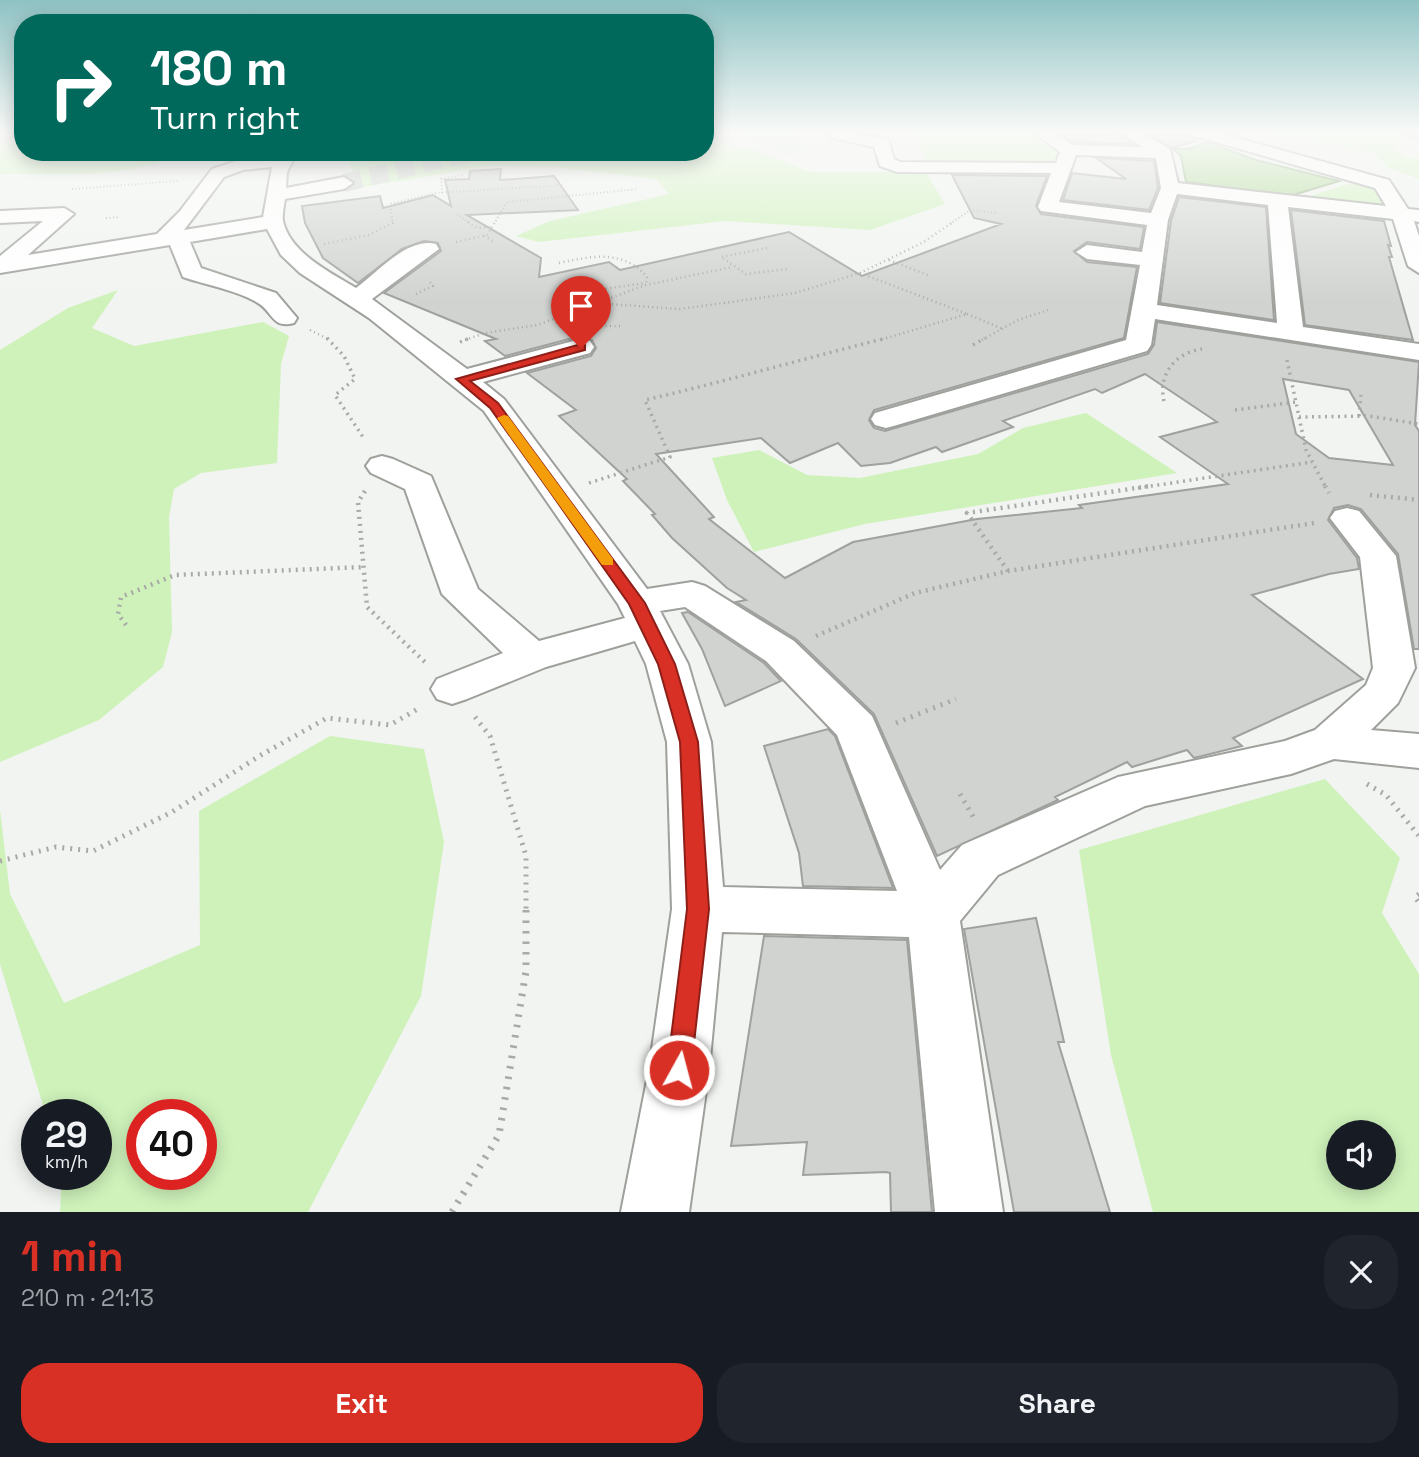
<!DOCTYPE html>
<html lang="en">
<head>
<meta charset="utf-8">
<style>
  body { margin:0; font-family:"Space Grotesk",sans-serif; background:#20242c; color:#f1f3f6; height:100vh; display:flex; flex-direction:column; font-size:26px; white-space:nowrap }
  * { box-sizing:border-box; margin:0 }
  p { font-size:23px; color:#9ea1a6 }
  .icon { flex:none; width:38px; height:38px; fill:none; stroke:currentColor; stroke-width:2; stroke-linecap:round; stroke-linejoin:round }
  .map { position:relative; height:1212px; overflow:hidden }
  .sheet { display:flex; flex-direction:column; background:#171b24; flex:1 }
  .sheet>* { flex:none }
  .top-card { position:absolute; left:14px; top:14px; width:700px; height:147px; border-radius:28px; box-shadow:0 4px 18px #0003; background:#00695c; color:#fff; overflow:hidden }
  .fabs { position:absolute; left:1326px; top:1120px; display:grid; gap:14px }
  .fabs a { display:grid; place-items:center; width:70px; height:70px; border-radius:50%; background:#171b24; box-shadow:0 4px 18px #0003; font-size:35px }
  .speed { position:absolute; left:21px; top:1099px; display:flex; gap:14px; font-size:35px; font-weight:700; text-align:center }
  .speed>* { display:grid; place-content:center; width:91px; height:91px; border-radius:50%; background:#171b24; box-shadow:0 4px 18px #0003; line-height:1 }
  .speed small { font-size:18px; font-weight:400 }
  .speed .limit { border:10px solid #d22; background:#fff; color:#111 }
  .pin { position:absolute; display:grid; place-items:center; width:60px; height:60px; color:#fff; margin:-72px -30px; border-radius:50% 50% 50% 0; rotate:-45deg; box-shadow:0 0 7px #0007 }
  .pin .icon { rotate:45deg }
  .me { position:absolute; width:77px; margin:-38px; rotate:7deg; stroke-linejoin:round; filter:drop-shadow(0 0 5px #0008) }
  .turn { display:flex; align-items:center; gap:24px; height:147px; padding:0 21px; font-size:32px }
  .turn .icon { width:91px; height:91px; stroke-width:2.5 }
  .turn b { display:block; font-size:49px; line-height:60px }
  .round { display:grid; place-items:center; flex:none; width:74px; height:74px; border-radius:28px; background:#20242c }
  .summary { display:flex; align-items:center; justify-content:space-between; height:119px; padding:0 21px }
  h1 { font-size:42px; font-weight:600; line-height:52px; color:#d93025 }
  .button { display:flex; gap:14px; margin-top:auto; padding:14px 21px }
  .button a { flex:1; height:80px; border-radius:28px; background:#d93025; color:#fff; font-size:28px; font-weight:600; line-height:80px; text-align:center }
  .button a+a { background:#20242c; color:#f1f3f6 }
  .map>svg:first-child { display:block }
  .built { fill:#e2e9df }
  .green { fill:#cef2ba; fill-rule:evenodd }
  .water { fill:#a9d68e; stroke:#87a774; stroke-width:2 }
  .building { fill:#d0d3cf; stroke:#9fa19e; stroke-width:2; fill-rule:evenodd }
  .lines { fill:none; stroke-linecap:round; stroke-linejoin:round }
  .minor-tunnel { stroke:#cccfcb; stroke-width:18; stroke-dasharray:18 9; stroke-linecap:butt }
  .minor-casing { stroke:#9ea09c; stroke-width:4 }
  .path-far5 { stroke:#a8aaa7; stroke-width:2; stroke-dasharray:1 2.5; stroke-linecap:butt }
  .path-far4 { stroke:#a8aaa7; stroke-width:2.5; stroke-dasharray:1 3.5; stroke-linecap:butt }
  .path-far3 { stroke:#a8aaa7; stroke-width:3.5; stroke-dasharray:2 4.5; stroke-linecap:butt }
  .path-far2 { stroke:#a8aaa7; stroke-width:4.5; stroke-dasharray:2 5; stroke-linecap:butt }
  .path-far1 { stroke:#a8aaa7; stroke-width:5; stroke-dasharray:2 6; stroke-linecap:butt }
  .path { stroke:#a8aaa7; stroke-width:7; stroke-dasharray:2.5 8; stroke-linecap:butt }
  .minor { fill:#fff; fill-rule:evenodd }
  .route { fill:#d93025; stroke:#8d1f18; stroke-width:2 }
  .slow { fill:#f59e0b }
</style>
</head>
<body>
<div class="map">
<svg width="1419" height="1212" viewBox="0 0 1419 1212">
  <rect width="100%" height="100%" fill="#f1f4f0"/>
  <polygon class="built" points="731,131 781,131 816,148 785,156"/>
  <g class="green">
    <polygon points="913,131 1032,131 1061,150 1051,165 928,165"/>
    <polygon points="1253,131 1327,135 1339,131 1369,131 1402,137 1405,142 1393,149 1407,157 1419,159 1419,179 1389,168 1374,153 1315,140"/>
    <path d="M23,142v10h154c-36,29 -130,21 -177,22v-29z"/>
    <polygon points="705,144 748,147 810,172 926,172 945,204 870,230 725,221 539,242 516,236 550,221 669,194 656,179 553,167 487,166 358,188 348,158 374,152 705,152"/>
    <polygon points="1368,183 1381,190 1390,210 1300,199 1348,184"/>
    <polygon points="118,290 92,328 134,346 263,322 289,336 281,364 277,463 201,473 174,489 169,517 172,632 163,667 99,720 0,762 0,350 68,308"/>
    <polygon points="1086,413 1177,473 865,524 754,552 727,500 712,458 759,450 807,475 860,478 978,454 1023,428"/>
    <path d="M330,736l94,13 20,93 -23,154 -113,216h-248l2,-38h34v-59h-50l-46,-151v-154l10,84 54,109 136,-58 -1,-134zM142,1115h59v59h-59z"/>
    <path d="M1325,779l75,79 -18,55 37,61v238h-266l-42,-157 -32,-205zM1339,1132h45v46h-45z"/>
  </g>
  <polygon class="water" points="1207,142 1256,160 1339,181 1290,196 1186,182 1181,156 1172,148 1189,149"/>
  <g class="building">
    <polygon points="1056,131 1117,131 1133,144 1074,142"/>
    <polygon points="1143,131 1183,131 1196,141 1172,148"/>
    <polygon points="1096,158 1154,161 1158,188 1149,210 1063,200 1072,173 1126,179"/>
    <path d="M501,169l-1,11 54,-4 24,34 -111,5 74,43 -2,19 70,-15 11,8 169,-38 73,44 139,-52 -27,-6 -22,-43 95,1 -11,30 5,8 103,13 -4,22 -53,-7 -13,9 13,11 50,5 -13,71 -250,72 -5,10 5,8 11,3 263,-77 6,-9 3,-23 262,40 -4,63 4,6v218h-5l-16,-95 -37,-45 -13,-4 -14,3 -6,12 29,38 2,11 -30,5 -77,21 111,84 -130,59 9,8 -48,12 -7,-8 -55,17 -5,-5 -72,35 3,3 -121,56 -63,-142 -78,-75 -60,-37 10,-2 -19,-12 -55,-50 -20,-23 3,-1 -32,-33 4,-2 -68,-63 17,-6 -49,-37 64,-17 5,-8 -4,-8 -12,-4 -75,20 -20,-15 11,-2 -112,-46 57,-42 -3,-8 -14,-2 -22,8 -44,34 -35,-25 -18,-35 -3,-17 78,-10 3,12 50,-13 18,11 -6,-26 24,-1 1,-8zM1145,374l72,48 -57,15 68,47 -149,21 3,3 -105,11 -124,23 -68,36 -76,-59 5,-2 -58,-63 105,-16 29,25 48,-20 23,23 29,-3 46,-16 6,5 71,-25 -10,-6 92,-32 7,4zM1283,379l66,11 44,75 -64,-7 -33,-24z"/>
    <polygon points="1179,197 1266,207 1274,320 1160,303 1171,221"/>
    <polygon points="1291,210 1384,221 1391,246 1388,245 1392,257 1389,257 1413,340 1305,325"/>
    <polygon points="688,612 764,663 781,681 725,706 702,649 682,613"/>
    <polygon points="828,729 835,736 893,888 803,886 799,853 764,746"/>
    <polygon points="1036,918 1064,1042 1058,1042 1110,1212 1014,1212 964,929"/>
    <polygon points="764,936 907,940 932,1212 891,1212 890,1173 886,1172 803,1175 807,1142 731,1146"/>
  </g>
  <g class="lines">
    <polyline class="minor-tunnel" points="344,183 473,152"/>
    <defs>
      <g id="minor">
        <path d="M829,131l59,8 6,20 6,3 156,1 4,-11 -28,-21h19l22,14 69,2 -23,-16h19l32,18 8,34 208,23 -11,-18 -187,-54 -2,-3h26l177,49 19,29 11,1v12l-5,-1 5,15v37l-11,-7 -15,-47 -105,-12 15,120 116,17v16l-264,-41 -4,26 -4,6 -250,74 -11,3 -11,-3 -4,-6 4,-6 251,-73 14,-75 -53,-6 -11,-7 11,-7 55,7 5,-27 -106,-14 -3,-4 13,-34 -154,-1 -17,-6 -6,-19 -45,-10zM1076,155l80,3 5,30 -10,25 -92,-11zM1177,194l91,11 9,118 -120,-18 11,-85z"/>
        <polygon points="1404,131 1419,131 1419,137 1406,134"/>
        <path d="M280,152h17l-10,20 -1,16 58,-11 9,6 -9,6 -59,10c-1,7 -3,16 -2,22 7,32 48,52 73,67 21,-15 51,-51 80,-44l3,5 -67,50 95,70 114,-30 9,2 4,6 -4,6 -107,29 21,17 143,190 45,-7 13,4 89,55 78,75 68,154 22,-25 156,-68 167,-36 30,-11 51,-45 7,-17 -13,-111 -30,-39 5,-7 12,-3 12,3 37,45 19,112 -17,35 -27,27 48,4v34l-85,-9 -43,15 -146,32 -147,69 -38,46 43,291h-68l-26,-275 -187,-5 -13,138 -20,142h-68l28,-142 23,-161 -5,-167 -21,-78 -11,-23 -89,26 -79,32 -15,5 -15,-5 -6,-10 6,-10 66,-26 -61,-59 -37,-105 -34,-16 -5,-7 5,-7 11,-3 11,3 38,17 47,113 61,52 86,-23 -7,-14 -134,-193 -115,-93 -69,-45 -19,-18 -14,-26 -77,13 11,26 75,25 21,25 -3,5c-22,6 -21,-11 -36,-20 -21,-13 -52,-18 -75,-26l-13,-32 -170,28v-17l43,-35 -43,2v-12l64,-3 10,6 -46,41 129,-21 23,-23 32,-42 28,-9 39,-5zM272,167l-9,50 -79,13 40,-53 19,-7zM685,607l81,54 71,74 60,156 -174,-4 -12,-145 -23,-78 -28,-53z"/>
      </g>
    </defs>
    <use href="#minor" class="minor-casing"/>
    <g class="path-far5">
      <polyline points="326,159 337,152"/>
      <polyline points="72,189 178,181"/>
      <polyline points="442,193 441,179 465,175"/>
      <polyline points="457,214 471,224"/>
      <polyline points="106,218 120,217"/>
      <polyline points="393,224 390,204 436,193 564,185"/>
      <polyline points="494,224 507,202 638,189"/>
      <polyline points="950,224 970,210 998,213"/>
    </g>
    <g class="path-far4">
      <polyline points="468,222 477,228 493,227"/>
      <polyline points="484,236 493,241"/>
      <polyline points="456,242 487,235 495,222"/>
      <polyline points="324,244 369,235 394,222"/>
      <polyline points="767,248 721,257 746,274 787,269"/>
      <polyline points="889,260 930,276"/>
      <path d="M559,263c32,-7 64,-14 88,14l-1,8"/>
      <polyline points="860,273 967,314 880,340"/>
      <polyline points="588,291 646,283"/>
      <polyline points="416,294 433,286 430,282"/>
      <polyline points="594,303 680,309 795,293 860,273 922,243 953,222"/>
      <polyline points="967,314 1003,329"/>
      <polyline points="601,326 620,326"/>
      <polyline points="310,330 330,340"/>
      <polyline points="465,340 485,333 537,325 646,285 732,267"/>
      <polyline points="982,340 1018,320 1048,310"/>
    </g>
    <g class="path-far3">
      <polyline points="327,338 344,356 355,379 335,395 365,440"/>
      <polyline points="460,342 470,338"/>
      <polyline points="973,345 985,338"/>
      <polyline points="1287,360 1306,450 1326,488"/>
      <path d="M1164,401c-6,-27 11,-48 38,-52"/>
      <polyline points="1235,410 1296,402"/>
      <polyline points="1359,416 1361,395"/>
      <polyline points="1299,417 1369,416 1419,424"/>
      <path d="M589,483l81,-26 -25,-57c82,-19 161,-42 242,-62"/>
      <polyline points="1138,488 1312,462"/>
    </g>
    <g class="path-far2">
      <polyline points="1325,486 1329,493"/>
      <polyline points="365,491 358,502 367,607 427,664"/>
      <polyline points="1370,495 1419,500"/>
      <polyline points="1008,571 967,513 1150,486"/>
      <polyline points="126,625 118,614 121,597 175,575 364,567"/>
      <polyline points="816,636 915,593 1008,571 1314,523"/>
    </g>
    <g class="path-far1">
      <polyline points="475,717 490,736 526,856 526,912"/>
      <polyline points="896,723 956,699"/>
      <polyline points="1367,784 1386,795 1419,836"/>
      <polyline points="960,794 975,820"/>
      <polyline points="0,861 56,847 93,851 172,812 261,755 327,718 390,725 421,707"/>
      <polyline points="1419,894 1415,897 1419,903"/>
    </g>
    <polyline class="path" points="452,1212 499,1135 526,971 526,910"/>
    <use href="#minor" class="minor"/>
  </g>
  <linearGradient id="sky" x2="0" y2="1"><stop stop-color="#8fc2c4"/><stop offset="0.44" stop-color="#f9faf8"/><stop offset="1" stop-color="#f9faf8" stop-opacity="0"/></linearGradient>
  <rect width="1419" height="301" fill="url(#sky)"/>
  <polygon class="route" points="581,344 585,345 585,350 470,381 498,403 645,603 675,664 698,742 709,909 691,1070 688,1079 679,1082 670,1079 667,1070 687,909 680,742 658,664 629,604 553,496 490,408 456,379"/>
  <polygon class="slow" points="504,415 508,416 613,559 613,565 602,565 497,418"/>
</svg>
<div class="fabs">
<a><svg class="icon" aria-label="sound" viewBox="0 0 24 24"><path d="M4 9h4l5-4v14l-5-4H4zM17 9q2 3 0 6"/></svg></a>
</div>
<div class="speed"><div>29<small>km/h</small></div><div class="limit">40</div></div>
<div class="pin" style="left:581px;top:348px;background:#d93025"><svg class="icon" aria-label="arrive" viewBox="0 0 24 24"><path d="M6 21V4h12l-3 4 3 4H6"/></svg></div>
<svg class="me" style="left:679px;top:1070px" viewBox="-20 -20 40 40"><circle r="17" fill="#d93025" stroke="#fff" stroke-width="3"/><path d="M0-11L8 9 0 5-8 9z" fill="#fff"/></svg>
<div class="top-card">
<div class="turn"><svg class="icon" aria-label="right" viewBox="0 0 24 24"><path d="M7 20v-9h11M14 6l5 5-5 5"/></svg><div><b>180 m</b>Turn right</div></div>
</div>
</div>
<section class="sheet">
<div class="summary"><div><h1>1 min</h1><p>210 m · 21:13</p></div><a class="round"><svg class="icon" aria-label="close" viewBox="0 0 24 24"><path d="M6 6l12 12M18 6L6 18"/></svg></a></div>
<div class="button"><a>Exit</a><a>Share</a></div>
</section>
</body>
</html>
